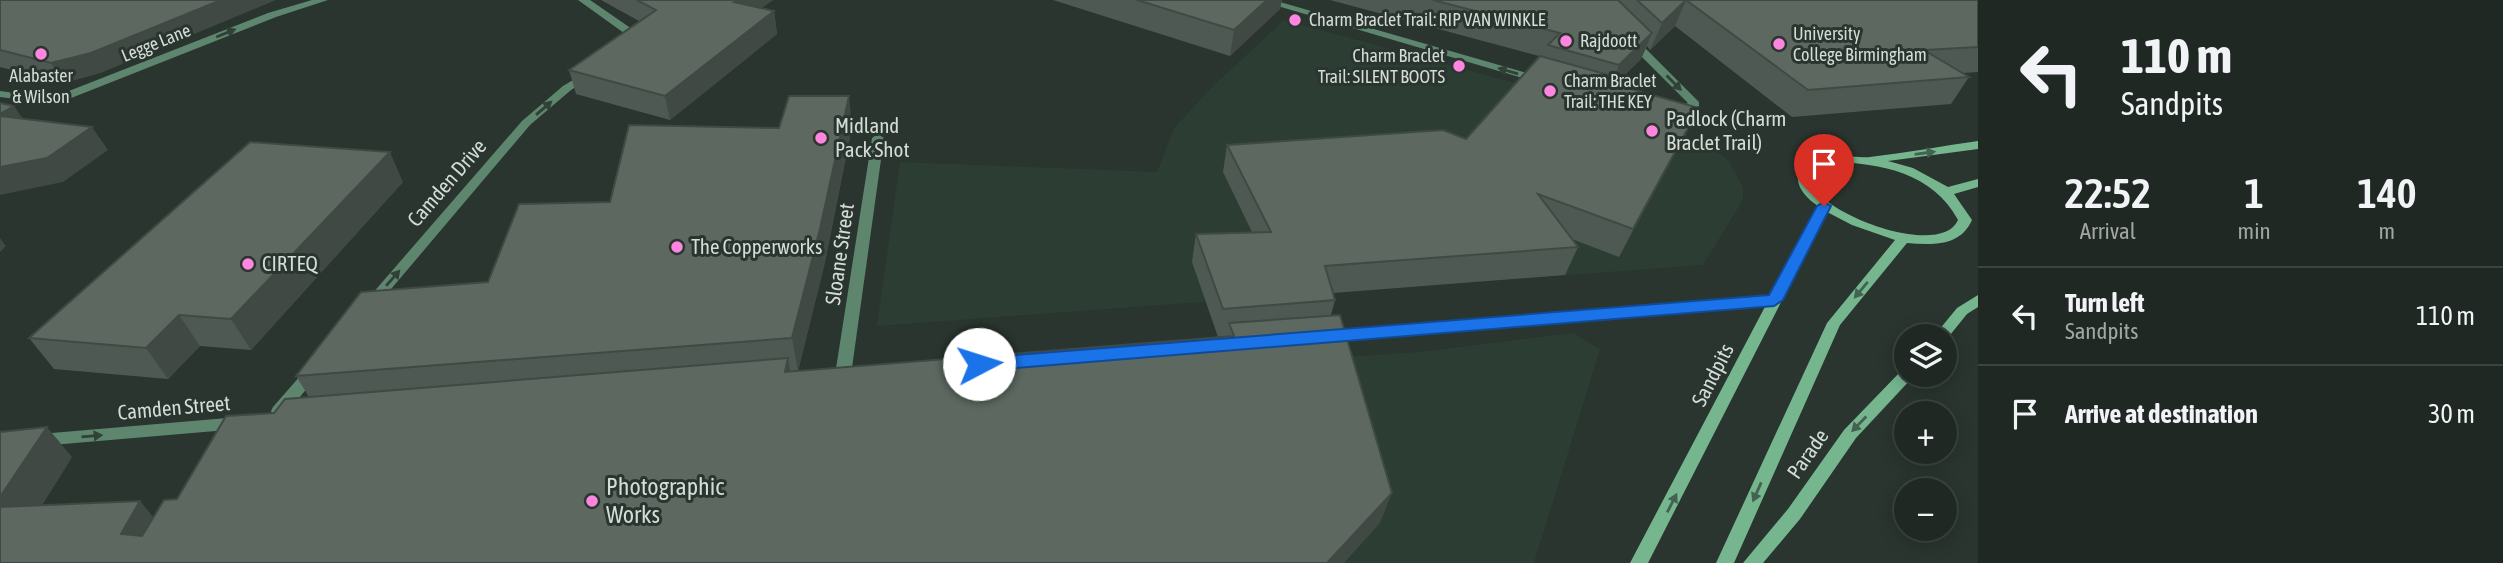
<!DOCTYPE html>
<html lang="en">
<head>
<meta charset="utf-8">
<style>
  body { margin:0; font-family:"Asap Condensed",sans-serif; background:#2c342f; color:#f1f3f6; height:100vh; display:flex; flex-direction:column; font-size:26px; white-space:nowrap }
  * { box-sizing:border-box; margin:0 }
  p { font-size:23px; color:#a1a6a5 }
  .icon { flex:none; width:38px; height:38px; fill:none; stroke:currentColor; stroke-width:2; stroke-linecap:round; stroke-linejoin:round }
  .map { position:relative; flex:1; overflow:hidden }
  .details { display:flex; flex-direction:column; background:#1f2822; width:525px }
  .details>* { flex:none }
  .banner { background:#1f2822; color:#f1f3f6; overflow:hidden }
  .tools { position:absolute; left:1894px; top:324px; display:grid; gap:14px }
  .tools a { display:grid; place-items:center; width:63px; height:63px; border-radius:50%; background:#1f2822; box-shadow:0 4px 18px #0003,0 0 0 2px #3c4440; font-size:35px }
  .pin { position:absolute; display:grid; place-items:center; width:60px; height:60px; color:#fff; margin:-72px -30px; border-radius:50% 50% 50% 0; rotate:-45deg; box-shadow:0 0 7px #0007 }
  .pin .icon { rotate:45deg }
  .me { position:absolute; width:77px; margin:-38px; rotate:85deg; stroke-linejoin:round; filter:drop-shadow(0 0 5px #0008) }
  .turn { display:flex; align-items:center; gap:24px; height:147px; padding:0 28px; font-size:32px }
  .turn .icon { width:91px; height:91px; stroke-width:2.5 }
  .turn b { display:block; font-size:49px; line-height:60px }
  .eta { display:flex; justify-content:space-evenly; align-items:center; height:119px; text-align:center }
  .eta b { font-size:42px; font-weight:600; line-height:49px }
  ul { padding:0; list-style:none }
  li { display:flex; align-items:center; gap:21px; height:98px; padding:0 28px; border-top:2px solid #3c4440 }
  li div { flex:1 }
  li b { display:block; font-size:26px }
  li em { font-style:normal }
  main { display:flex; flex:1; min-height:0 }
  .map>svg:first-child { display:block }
  .built { fill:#2c3e33 }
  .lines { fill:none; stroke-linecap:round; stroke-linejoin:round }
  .minor { fill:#5e866e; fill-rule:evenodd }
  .secondary { fill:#75b68f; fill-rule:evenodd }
  .wall { fill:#4f5953 }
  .shaded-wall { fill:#404943 }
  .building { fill:#5c6860; stroke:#404943; stroke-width:2 }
  .oneway { fill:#314138 }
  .oneway2 { fill:#446250 }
  .route { fill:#1a73e8; stroke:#114b97; stroke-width:2 }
  .poi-dot { fill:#fe86e0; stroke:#29352e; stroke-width:2.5 }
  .labels { text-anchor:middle; stroke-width:6; stroke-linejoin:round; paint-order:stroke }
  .far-poi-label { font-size:18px; fill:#d4dcd7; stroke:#29352e; text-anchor:start }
  .far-street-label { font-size:18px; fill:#d4dcd7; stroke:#29352e }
  .poi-label { font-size:21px; fill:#d4dcd7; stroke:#29352e; text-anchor:start }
  .street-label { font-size:21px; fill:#d4dcd7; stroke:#29352e }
  .near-poi-label { font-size:24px; fill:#d4dcd7; stroke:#29352e; text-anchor:start }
</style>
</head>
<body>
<main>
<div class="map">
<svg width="1978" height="563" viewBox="0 0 1978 563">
  <rect width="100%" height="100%" fill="#29352e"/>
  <g class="built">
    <polygon points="1284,20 1526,86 1685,135 1715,149 1728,160 1743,187 1743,200 1703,265 877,326 900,162 1157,172 1174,128 1213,86"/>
    <polygon points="1573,333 1600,349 1534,563 939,563 1084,375 1420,352"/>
  </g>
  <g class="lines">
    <g class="minor">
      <polygon points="312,0 328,0 276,17 56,104 0,97 0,91 51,98 268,13"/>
      <polygon points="578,0 590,0 632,29 638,37 631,47 623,47 622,45 628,37 624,33"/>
      <polygon points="1257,0 1273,0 1544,78 1545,80 1540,83 1536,82"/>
      <polygon points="1631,37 1635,38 1699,102 1699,106 1678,115 1670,115 1670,111 1688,103 1627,42 1626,40"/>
      <polygon points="588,71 593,74 592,76 571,90 530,125 375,308 365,308 363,305 365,302 522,121 563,86"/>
      <polygon points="878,134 884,138 851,375 848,379 838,379 835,375 872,138"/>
      <polygon points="1775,295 1780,297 1782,300 1780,303 1327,341 1320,336 1327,331"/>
      <polygon points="313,365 318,367 321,371 318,375 285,415 273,415 271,411 273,407 308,367"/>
      <polygon points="239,417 245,419 247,423 245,427 239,429 40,446 34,444 32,440 34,436 40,434"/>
    </g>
    <g class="secondary">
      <path d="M1978,141v8l-90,12 25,7 35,19 30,-8v8l-24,7 18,26c-12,27 -40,25 -65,23l-67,82 -106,238h-18l111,-240 68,-83 -43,-15 -25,-13 -179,351h-18l188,-357c-10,-7 -22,-18 -20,-31 3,-30 56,-16 72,-18 35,-4 72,-11 108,-16zM1832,162c49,1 101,11 126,58 -17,39 -135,-5 -147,-37 -1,-2 -1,-8 -1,-11l4,-4z"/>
      <polygon points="1978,295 1978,307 1967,314 1946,340 1944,340 1944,336 1934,336 1957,308"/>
      <polygon points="1906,369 1906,374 1914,374 1912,378 1856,438 1800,519 1763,563 1743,563 1788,509 1844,430 1902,370"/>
    </g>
  </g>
  <g class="wall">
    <polygon points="0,0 103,72 64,83 0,67"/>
    <polygon points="601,0 773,0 761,8 774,11 777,34 670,120 576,94 569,70 639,21"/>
    <polygon points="1053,0 1282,0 1280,9 1230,56"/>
    <polygon points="1330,0 1978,0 1978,72 1963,73 1969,77 1951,104 1792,117 1675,26 1650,50 1647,46 1641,59 1615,84 1699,108 1619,257 1572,239 1578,247 1565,275 1333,293 1335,300 1331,315 1380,523 0,563 72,457 42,505 140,501 153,518 177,499 274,413 309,397 296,376 488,282 610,202 779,128 852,127 825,262 798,371 1218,337 1192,262 1196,234 1252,232 1223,172 1227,145 1466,139 1539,56"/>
    <polygon points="403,182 251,350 200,346 168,379 54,369 29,338"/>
  </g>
  <g class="shaded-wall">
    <polygon points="221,0 276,0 103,72 64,83 51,63"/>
    <polygon points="737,0 773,0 738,25 734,2"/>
    <polygon points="1267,0 1282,0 1280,9 1230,56 1234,30"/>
    <polygon points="1686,0 1675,26 1650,50 1662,23"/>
    <polygon points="774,11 777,34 670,120 665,96"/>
    <polygon points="1652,33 1641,59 1608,92 1619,65"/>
    <polygon points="849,96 852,127 825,262 798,371 792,338"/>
    <polygon points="14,106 30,129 0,121 0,114"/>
    <polygon points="1699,108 1685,135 1619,257 1633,229"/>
    <polygon points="92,127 108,150 63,182 0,195 0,167"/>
    <polygon points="390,152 403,182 251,350 231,319"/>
    <polygon points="0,238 6,246 0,252"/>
    <polygon points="179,315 200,346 168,379 146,348"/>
    <polygon points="788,358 793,388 785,372"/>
    <polygon points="47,427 72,457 22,537 0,514 0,497"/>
    <polygon points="1392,493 1380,523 1344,563 1327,563"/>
    <polygon points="140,501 164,530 147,563 121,534"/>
  </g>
  <g class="building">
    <polygon points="0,0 221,0 91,53 51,63 0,50"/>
    <polygon points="637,0 737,0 734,2 774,11 665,96 569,70 656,10"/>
    <polygon points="1137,0 1267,0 1234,30"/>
    <polygon points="1433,0 1618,0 1652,33 1619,65 1548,45 1560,33"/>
    <polygon points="1637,0 1978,0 1978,47 1924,50 1969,77 1808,90 1686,0 1662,23"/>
    <polygon points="1540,56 1609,75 1603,81 1699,108 1633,229 1538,194 1578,247 1325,266 1335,300 1223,309 1196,234 1271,232 1227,145 1443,130 1466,139"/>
    <polygon points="789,96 849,96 820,229 792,338 296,376 361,292 488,282 519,204 610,202 629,125 779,128"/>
    <polygon points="0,103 14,106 0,114"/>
    <polygon points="0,116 92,127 47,158 0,167"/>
    <polygon points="250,142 390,152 231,319 179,315 146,348 29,338"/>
    <polygon points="1340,315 1392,493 1327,563 0,563 0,507 140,501 121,534 142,536 164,500 177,499 226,416 274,413 285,399 788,358 785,372 1234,336 1229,323"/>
    <polygon points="47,427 0,497 0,432"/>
  </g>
  <defs><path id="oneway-solid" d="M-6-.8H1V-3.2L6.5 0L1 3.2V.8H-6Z" transform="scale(1.75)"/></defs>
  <g class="oneway">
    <use href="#oneway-solid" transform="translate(226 33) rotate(-22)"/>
    <use href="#oneway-solid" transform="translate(1508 71) rotate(-164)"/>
    <use href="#oneway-solid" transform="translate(1674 83) rotate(45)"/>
    <use href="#oneway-solid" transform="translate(544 108) rotate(-41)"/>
    <use href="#oneway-solid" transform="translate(393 278) rotate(-49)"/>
    <use href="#oneway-solid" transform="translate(92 436) rotate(-5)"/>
  </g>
  <g class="oneway2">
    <use href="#oneway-solid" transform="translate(1925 153) rotate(-8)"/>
    <use href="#oneway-solid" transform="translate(1861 290) rotate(130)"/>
    <use href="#oneway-solid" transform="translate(1859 424) rotate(134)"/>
    <use href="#oneway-solid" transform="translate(1757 492) rotate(114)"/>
    <use href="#oneway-solid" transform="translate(1672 503) rotate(-63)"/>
  </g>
  <polygon class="route" points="1824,202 1831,206 1783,300 1774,306 979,371 971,364 979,358 1769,295 1817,206"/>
  <g class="poi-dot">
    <circle cx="1295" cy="20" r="7"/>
    <circle cx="1566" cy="41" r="7"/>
    <circle cx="1779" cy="44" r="7"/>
    <circle cx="41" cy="54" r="7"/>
    <circle cx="1459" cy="66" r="7"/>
    <circle cx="1550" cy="91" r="7"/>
    <circle cx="1652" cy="131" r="7"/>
    <circle cx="821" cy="138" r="7"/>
    <circle cx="677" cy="247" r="7"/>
    <circle cx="248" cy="264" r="7"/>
    <circle cx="592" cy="501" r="7"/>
  </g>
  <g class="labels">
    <g class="far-poi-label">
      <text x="1309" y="26">Charm Braclet Trail: RIP VAN WINKLE</text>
      <text x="1793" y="40">University<tspan x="1793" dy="21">College Birmingham</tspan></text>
      <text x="1580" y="47">Rajdoott</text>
      <text x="1445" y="62" text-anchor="end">Charm Braclet<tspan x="1445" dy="21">Trail: SILENT BOOTS</tspan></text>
      <text x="41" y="82" text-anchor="middle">Alabaster<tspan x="41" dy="21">&amp; Wilson</tspan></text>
      <text x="1564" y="87">Charm Braclet<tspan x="1564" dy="21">Trail: THE KEY</tspan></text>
    </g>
    <g class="far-street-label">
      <text transform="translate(156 43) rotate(-22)" y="6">Legge Lane</text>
    </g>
    <g class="poi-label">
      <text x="1666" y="126">Padlock (Charm<tspan x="1666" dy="24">Braclet Trail)</tspan></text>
      <text x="835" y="133">Midland<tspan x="835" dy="24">Pack Shot</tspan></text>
      <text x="691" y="254">The Copperworks</text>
      <text x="262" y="271">CIRTEQ</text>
    </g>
    <g class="street-label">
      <text transform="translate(447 183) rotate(-49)" y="7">Camden Drive</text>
      <text transform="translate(840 254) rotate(-82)" y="7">Sloane Street</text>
      <text transform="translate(1713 375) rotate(-63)" y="7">Sandpits</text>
      <text transform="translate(174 408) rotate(-5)" y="7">Camden Street</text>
      <text transform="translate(1808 454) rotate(-55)" y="7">Parade</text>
    </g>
    <g class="near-poi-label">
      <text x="606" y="495">Photographic<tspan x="606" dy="28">Works</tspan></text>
    </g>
  </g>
</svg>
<div class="tools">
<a><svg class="icon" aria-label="layers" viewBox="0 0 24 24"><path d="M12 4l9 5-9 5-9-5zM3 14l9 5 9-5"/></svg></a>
<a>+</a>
<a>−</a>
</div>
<div class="pin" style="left:1824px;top:206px;background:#d93025"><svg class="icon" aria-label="arrive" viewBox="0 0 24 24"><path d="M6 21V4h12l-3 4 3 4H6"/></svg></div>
<svg class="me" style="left:979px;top:364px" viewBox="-20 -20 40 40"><circle r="19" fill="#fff"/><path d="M0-13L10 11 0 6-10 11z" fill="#1a73e8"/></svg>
</div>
<section class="details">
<div class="banner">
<div class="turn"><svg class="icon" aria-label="left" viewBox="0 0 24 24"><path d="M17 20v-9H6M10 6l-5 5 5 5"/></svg><div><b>110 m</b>Sandpits</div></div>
</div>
<div class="eta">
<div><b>22:52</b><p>Arrival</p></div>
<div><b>1</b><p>min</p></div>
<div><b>140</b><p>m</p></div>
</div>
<ul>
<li><svg class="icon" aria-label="left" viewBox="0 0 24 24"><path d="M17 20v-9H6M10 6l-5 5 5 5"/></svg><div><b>Turn left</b><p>Sandpits</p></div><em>110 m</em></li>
<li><svg class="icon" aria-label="arrive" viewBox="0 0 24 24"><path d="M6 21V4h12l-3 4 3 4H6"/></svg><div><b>Arrive at destination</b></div><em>30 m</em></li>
</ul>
</section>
</main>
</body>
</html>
